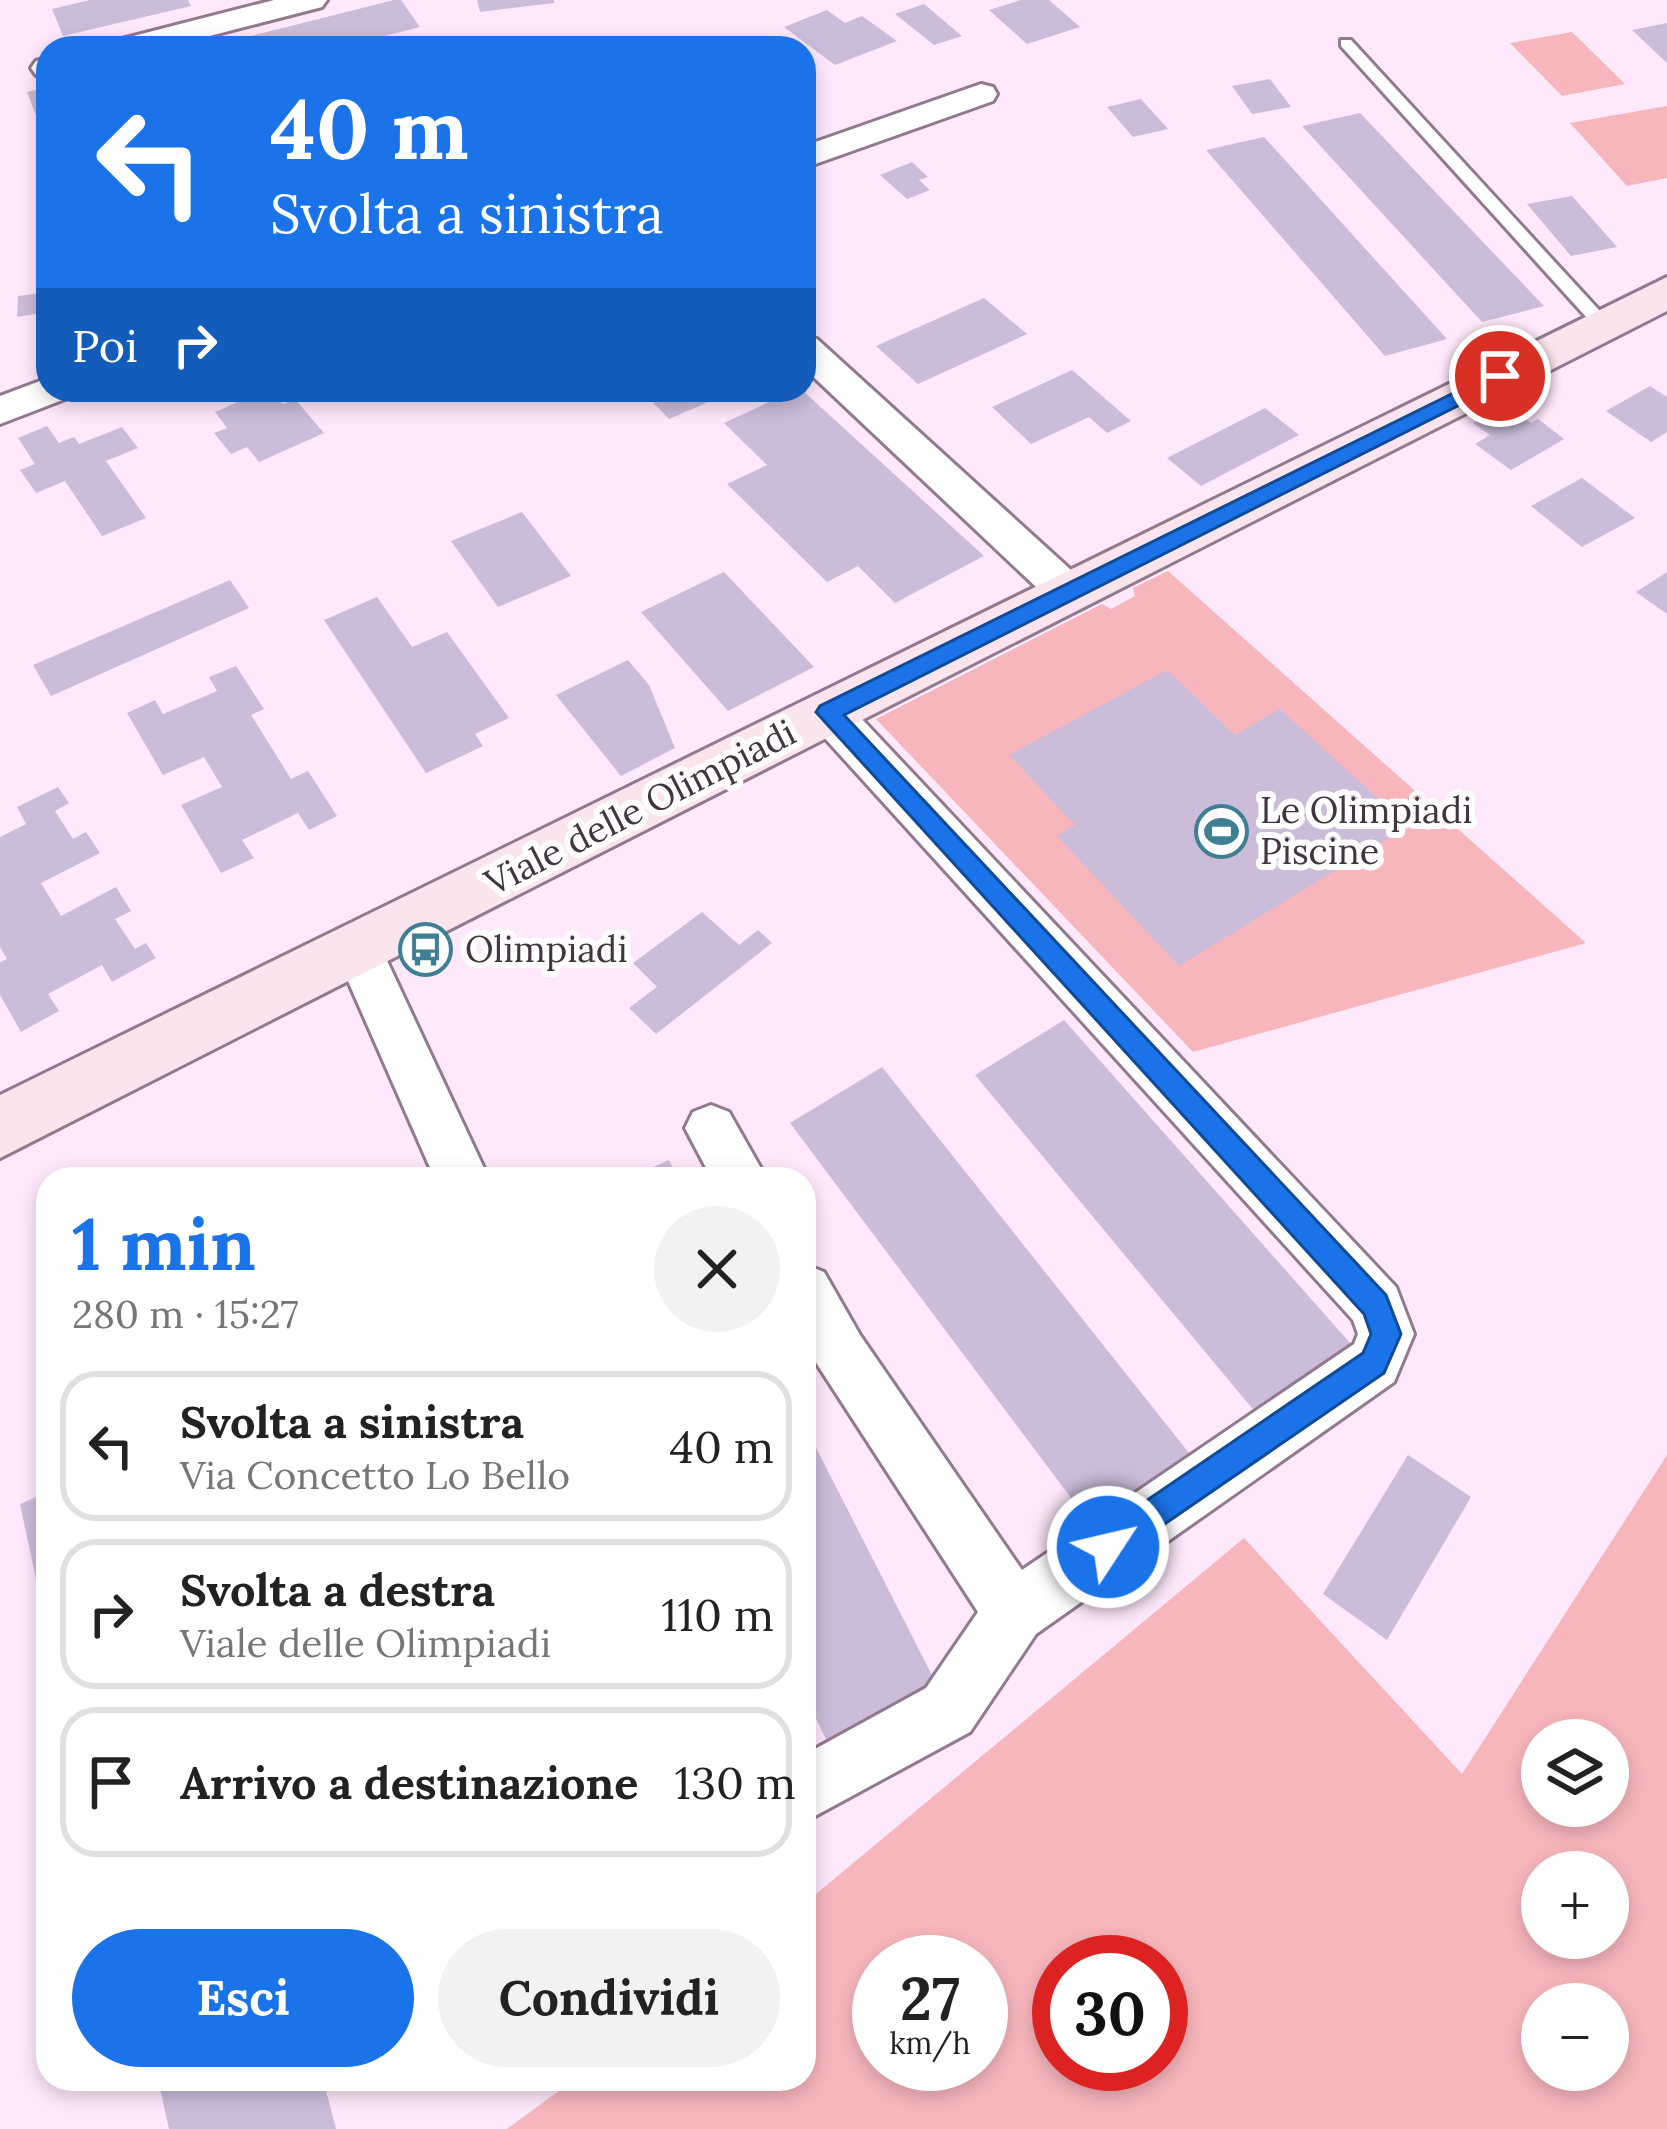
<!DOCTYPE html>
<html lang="it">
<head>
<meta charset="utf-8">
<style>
  body { margin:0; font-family:Lora,serif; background:#f2f2f2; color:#222; height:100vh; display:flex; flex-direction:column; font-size:45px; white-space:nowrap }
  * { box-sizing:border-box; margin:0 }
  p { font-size:39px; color:#767676 }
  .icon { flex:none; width:66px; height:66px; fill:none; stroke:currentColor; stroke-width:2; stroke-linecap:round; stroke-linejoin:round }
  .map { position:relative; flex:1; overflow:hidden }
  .panel { position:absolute; left:36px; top:1167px; width:780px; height:924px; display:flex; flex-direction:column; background:#fff; border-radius:36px; box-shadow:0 6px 18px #0003 }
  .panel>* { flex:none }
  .banner { position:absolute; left:36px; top:36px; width:780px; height:366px; border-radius:36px; box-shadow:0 6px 18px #0003; background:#1a73e8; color:#fff; overflow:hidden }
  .fabs { position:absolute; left:1521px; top:1719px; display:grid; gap:24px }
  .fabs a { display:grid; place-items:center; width:108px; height:108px; border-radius:50%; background:#fff; box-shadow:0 6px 18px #0003; font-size:60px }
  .speed { position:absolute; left:852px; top:1935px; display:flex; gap:24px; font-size:60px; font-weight:700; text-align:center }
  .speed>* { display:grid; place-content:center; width:156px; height:156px; border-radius:50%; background:#fff; box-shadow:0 6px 18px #0003; line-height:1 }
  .speed small { font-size:30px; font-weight:400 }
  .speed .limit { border:18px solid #d22; background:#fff; color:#111 }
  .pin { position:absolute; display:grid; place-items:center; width:102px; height:102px; color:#fff; margin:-51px; border:6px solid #fff; border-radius:50%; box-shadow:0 3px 12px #0007 }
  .me { position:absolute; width:132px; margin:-66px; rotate:55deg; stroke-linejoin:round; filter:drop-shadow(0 0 9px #0008) }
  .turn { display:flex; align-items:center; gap:42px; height:252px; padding:0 36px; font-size:54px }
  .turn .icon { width:156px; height:156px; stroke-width:2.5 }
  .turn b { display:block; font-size:84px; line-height:102px }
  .then { display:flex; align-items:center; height:114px; padding:0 36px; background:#0003; gap:24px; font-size:45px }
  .round { display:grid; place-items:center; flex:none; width:126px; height:126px; border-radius:63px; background:#f2f2f2 }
  .head { display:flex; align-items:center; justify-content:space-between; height:204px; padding:0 36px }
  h1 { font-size:72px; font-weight:800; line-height:90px; color:#1a73e8 }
  .cta { display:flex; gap:24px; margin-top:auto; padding:24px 36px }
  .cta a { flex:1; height:138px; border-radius:72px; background:#1a73e8; color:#fff; font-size:48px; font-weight:800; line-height:138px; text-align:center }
  .cta a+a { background:#f2f2f2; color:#222 }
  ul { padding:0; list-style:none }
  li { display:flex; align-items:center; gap:36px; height:150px; margin:0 24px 18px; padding:0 12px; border:6px solid #e0e0e0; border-radius:36px }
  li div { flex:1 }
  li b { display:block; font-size:45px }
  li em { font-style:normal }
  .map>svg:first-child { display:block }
  .green { fill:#f7b6bc; fill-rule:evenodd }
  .building { fill:#cbbcda }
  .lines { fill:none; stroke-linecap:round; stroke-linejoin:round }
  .lane-casing { stroke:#91798f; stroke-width:6 }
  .street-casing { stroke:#91798f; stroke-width:6 }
  .secondary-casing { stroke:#91798f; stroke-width:6 }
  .lane { fill:#fff; fill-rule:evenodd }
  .street { fill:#fff; fill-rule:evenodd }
  .secondary { fill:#fae4ee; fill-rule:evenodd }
  .route { fill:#1a73e8; stroke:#114b97; stroke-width:3 }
  .labels { text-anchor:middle; stroke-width:12; stroke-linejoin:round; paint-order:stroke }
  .street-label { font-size:36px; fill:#413640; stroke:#fdfdfd }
  .poi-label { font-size:36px; fill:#413640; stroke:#fdfdfd; text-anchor:start }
</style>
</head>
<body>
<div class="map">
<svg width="1667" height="2129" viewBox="0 0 1667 2129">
  <rect width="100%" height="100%" fill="#fee8fc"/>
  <g class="green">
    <polygon points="1572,32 1625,84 1562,96 1510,43"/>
    <polygon points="1667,106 1667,178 1627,186 1570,123"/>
    <polygon points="1168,571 1586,943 1193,1052 876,719 1102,604 1111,609 1135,596 1133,588"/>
    <path d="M1667,1455v674h-1160l68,-50h229v-175l440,-366 218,236zM1542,1740h66v66h-66zM1542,1872h66v66h-66zM879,1962h102v102h-102zM1059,1962h102v102h-102zM1542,2004h66v66h-66z"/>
  </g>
  <g class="building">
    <polygon points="90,0 188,0 191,6 63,36 52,9"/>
    <polygon points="394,0 401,0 420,27 338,48 249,48 243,38"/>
    <polygon points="477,0 554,0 554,3 480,12"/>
    <polygon points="1021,0 1049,0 1080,27 1027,44 989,10"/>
    <polygon points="924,4 962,36 934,45 895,14"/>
    <polygon points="827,10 845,23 862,16 897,41 835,65 784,27"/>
    <polygon points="1667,23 1667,63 1632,30"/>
    <polygon points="1270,79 1291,107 1252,114 1232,86"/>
    <polygon points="48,87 48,124 40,126 27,92"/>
    <polygon points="1141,99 1168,129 1133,137 1107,107"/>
    <polygon points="1360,113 1544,306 1482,322 1302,126"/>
    <polygon points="1264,137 1447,339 1385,356 1206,150"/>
    <polygon points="912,162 928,177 919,180 930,190 907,199 880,175"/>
    <polygon points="1572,196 1617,247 1571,256 1527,204"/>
    <polygon points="48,292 48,312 17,317 18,296"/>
    <polygon points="984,298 1027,334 918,384 876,346"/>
    <polygon points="1072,370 1131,421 1107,433 1089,417 1031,444 992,407"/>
    <polygon points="1650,386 1667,397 1667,432 1651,442 1606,411"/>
    <polygon points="265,390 283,404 295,399 324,433 259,462 247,447 231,454 214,433 227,428 215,412"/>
    <polygon points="641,390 736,390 669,419"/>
    <polygon points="795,390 802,390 984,556 895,603 858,566 827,582 727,484 767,465 724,423"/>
    <polygon points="1506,405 1531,423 1538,419 1564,439 1511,470 1475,444 1490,435 1473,423"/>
    <polygon points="1265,408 1299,435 1201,486 1167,458"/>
    <polygon points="47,426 59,443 74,437 79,444 122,427 138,448 106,461 146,518 102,536 65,481 36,493 20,470 35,464 18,438"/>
    <polygon points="1582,478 1635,518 1582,547 1531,506"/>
    <polygon points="522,512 571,576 498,607 451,541"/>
    <polygon points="724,572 814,667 728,711 641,612"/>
    <polygon points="1667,572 1667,614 1636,592"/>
    <polygon points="230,580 249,608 51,696 33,665"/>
    <polygon points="377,597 412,647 447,632 509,718 475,734 483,746 426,773 324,620"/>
    <polygon points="628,660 649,685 675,748 621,776 556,695"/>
    <polygon points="236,666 264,709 251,715 291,779 308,771 337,816 309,830 298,813 242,840 254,858 221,873 181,805 222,787 204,757 163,775 127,713 155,700 163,714 217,691 209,677"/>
    <polygon points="1167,670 1235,735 1280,709 1408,826 1179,966 1057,836 1075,825 1009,755"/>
    <polygon points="58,787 69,803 55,811 73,839 86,832 100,853 41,883 61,916 116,887 131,911 115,919 135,949 146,943 156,958 112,982 102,965 48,994 59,1011 21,1032 0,995 0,962 7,959 0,947 0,837 26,824 17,807"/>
    <polygon points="702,912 739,945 758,930 772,943 656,1034 629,1008 657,987 633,963"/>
    <polygon points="1064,1020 1351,1344 1256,1413 975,1075"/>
    <polygon points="882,1067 1193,1458 1095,1530 790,1123"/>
    <polygon points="669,1160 679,1179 626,1179"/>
    <polygon points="804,1424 937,1685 829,1746 804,1693"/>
    <polygon points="1408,1455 1471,1497 1387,1640 1323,1594"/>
    <polygon points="48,1492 48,1626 46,1626 20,1504"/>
    <polygon points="158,2079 323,2079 336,2129 169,2129"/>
  </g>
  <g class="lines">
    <defs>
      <polygon id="lane" points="1341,40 1351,40 1609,321 1609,329 1597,329 1341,46"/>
      <g id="street">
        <polygon points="274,0 327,0 322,7 163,48 109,48 114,41"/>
        <polygon points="48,58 48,78 36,75 31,68 36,61"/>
        <polygon points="981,84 993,87 997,94 993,101 804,168 804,146"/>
        <polygon points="804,335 817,339 1082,580 1088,591 1082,602 1067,606 1052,602 804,368"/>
        <polygon points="48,378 48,390 70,390 65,399 0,424 0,396"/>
        <polygon points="828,695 844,700 1396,1287 1414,1334 1394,1382 1036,1634 970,1732 804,1822 804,1755 926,1688 978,1612 804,1344 804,1264 824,1272 860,1335 1022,1570 1354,1344 1358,1334 1353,1320 812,724 806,712 812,700"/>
        <polygon points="358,929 375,935 489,1179 435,1179 334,949 341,935"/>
        <polygon points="711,1105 729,1112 767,1179 712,1179 685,1128 693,1112"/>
      </g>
      <polygon id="secondary" points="1667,277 1667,311 0,1158 0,1095"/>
    </defs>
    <use href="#lane" class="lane-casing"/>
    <use href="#street" class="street-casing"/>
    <use href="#secondary" class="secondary-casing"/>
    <use href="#lane" class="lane"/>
    <use href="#street" class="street"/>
    <use href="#secondary" class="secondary"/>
  </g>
  <polygon class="route" points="1500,370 1507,372 1507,381 844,715 1386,1295 1401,1334 1384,1373 1108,1563 1096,1558 1092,1547 1096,1535 1363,1353 1371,1334 1364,1314 816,712 820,706"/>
  <defs>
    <symbol id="stadium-ring" viewBox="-11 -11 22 22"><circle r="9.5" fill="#fdfdfd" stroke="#3f7f93" stroke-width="1.5"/><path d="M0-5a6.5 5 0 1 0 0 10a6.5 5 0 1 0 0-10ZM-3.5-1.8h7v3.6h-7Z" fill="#3f7f93"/></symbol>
    <symbol id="bus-ring" viewBox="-11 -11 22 22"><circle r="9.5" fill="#fdfdfd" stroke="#3f7f93" stroke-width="1.5"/><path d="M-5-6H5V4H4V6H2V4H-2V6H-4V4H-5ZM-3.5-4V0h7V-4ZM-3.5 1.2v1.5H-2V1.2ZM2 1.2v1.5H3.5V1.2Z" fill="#3f7f93"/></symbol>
  </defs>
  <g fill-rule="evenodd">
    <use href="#stadium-ring" x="1192" y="802" width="59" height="59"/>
    <use href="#bus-ring" x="396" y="920" width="59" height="59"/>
  </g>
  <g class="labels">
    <g class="street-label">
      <text transform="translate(640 807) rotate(-27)" y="13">Viale delle Olimpiadi</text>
    </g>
    <g class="poi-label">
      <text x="1260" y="823">Le Olimpiadi<tspan x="1260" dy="41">Piscine</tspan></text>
      <text x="465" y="962">Olimpiadi</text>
    </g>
  </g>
</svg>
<div class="fabs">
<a><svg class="icon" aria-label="layers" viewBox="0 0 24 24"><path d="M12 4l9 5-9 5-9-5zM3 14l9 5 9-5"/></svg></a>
<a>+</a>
<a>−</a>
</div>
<div class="speed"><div>27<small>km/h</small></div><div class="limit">30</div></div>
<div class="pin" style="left:1500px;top:376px;background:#d93025"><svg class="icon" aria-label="arrive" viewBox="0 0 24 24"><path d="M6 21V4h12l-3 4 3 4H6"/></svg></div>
<svg class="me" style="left:1108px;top:1547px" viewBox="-20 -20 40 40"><circle r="17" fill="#1a73e8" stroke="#fff" stroke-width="3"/><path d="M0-11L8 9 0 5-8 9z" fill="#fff"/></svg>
<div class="banner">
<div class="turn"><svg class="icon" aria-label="left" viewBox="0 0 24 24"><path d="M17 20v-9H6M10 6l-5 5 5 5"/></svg><div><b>40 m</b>Svolta a sinistra</div></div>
<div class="then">Poi<svg class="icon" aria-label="right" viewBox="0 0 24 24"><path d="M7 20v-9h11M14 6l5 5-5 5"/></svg></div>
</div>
<section class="panel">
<div class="head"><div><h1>1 min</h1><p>280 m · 15:27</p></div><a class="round"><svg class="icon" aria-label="close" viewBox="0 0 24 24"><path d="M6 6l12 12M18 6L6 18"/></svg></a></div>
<ul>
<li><svg class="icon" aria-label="left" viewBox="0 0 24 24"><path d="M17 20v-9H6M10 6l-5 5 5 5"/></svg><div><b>Svolta a sinistra</b><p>Via Concetto Lo Bello</p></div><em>40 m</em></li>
<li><svg class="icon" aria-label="right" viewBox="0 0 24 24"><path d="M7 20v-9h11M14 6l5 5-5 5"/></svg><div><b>Svolta a destra</b><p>Viale delle Olimpiadi</p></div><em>110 m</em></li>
<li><svg class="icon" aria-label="arrive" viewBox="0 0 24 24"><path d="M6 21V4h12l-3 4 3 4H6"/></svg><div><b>Arrivo a destinazione</b></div><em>130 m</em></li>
</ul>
<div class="cta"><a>Esci</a><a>Condividi</a></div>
</section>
</div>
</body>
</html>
